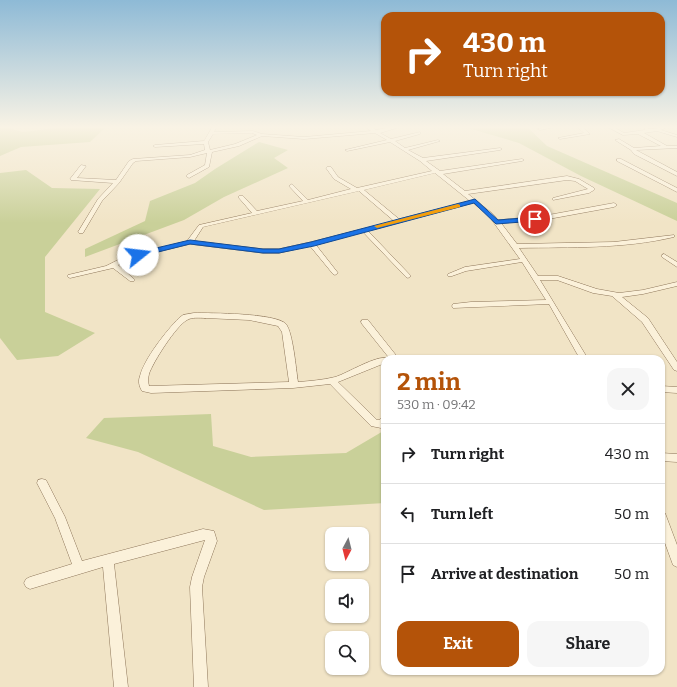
<!DOCTYPE html>
<html lang="en">
<head>
<meta charset="utf-8">
<style>
  body { margin:0; font-family:Bitter,serif; background:#f6f6f6; color:#202124; height:100vh; display:flex; flex-direction:column; font-size:15px; white-space:nowrap }
  * { box-sizing:border-box; margin:0 }
  p { font-size:13px; color:#757577 }
  .icon { flex:none; width:22px; height:22px; fill:none; stroke:currentColor; stroke-width:2; stroke-linecap:round; stroke-linejoin:round }
  .map { position:relative; flex:1; overflow:hidden }
  .details { position:absolute; left:381px; top:355px; width:284px; height:320px; display:flex; flex-direction:column; background:#fff; border-radius:12px; box-shadow:0 1px 3px #0004 }
  .details>* { flex:none }
  .banner { position:absolute; left:381px; top:12px; width:284px; height:84px; border-radius:12px; box-shadow:0 1px 3px #0004; background:#b45309; color:#fff; overflow:hidden }
  .needle { width:26px; rotate:187deg }
  .fabs { position:absolute; left:325px; top:527px; display:grid; gap:8px }
  .fabs a { display:grid; place-items:center; width:44px; height:44px; border-radius:8px; background:#fff; box-shadow:0 1px 3px #0004; font-size:20px }
  .pin { position:absolute; display:grid; place-items:center; width:34px; height:34px; color:#fff; margin:-17px; border:2px solid #fff; border-radius:50%; box-shadow:0 1px 4px #0007 }
  .me { position:absolute; width:44px; margin:-22px; rotate:74deg; stroke-linejoin:round; filter:drop-shadow(0 0 3px #0008) }
  .turn { display:flex; align-items:center; gap:14px; height:84px; padding:0 16px; font-size:18px }
  .turn .icon { width:52px; height:52px; stroke-width:2.5 }
  .turn b { display:block; font-size:28px; line-height:34px }
  .round { display:grid; place-items:center; flex:none; width:42px; height:42px; border-radius:12px; background:#f6f6f6 }
  .headline { display:flex; align-items:center; justify-content:space-between; height:68px; padding:0 16px }
  h1 { font-size:24px; font-weight:700; line-height:30px; color:#b45309 }
  .primary-button { display:flex; gap:8px; margin-top:auto; padding:8px 16px }
  .primary-button a { flex:1; height:46px; border-radius:12px; background:#b45309; color:#fff; font-size:16px; font-weight:700; line-height:46px; text-align:center }
  .primary-button a+a { background:#f6f6f6; color:#202124 }
  ul { padding:0; list-style:none }
  li { display:flex; align-items:center; gap:12px; height:60px; padding:0 16px; border-top:1px solid #e0e0e0 }
  li div { flex:1 }
  li b { display:block; font-size:15px }
  li em { font-style:normal }
  .map>svg:first-child { display:block }
  .green { fill:#c9d099 }
  .lines { fill:none; stroke-linecap:round; stroke-linejoin:round }
  .minor-casing { stroke:#8e765a; stroke-width:1 }
  .minor { fill:#fbf1da; fill-rule:evenodd }
  .route { fill:#1a73e8; stroke:#114b97 }
  .slow { fill:#f59e0b }
</style>
</head>
<body>
<div class="map">
<svg width="677" height="687" viewBox="0 0 677 687">
  <rect width="100%" height="100%" fill="#f1e4c6"/>
  <g class="green">
    <polygon points="0,126 23,132 74,126 107,126 90,142 21,147 0,156"/>
    <polygon points="461,126 526,126 547,146 677,203 677,221 581,176 519,143"/>
    <polygon points="259,142 288,150 274,158 288,168 224,197 184,220 85,257 85,249 145,221 150,201 195,183 215,169"/>
    <polygon points="26,170 52,188 100,189 45,257 45,312 95,333 58,356 17,360 0,338 0,173"/>
    <polygon points="211,414 213,446 251,457 346,453 385,430 385,503 264,510 138,452 86,438 104,418"/>
  </g>
  <g class="lines">
    <defs>
      <g id="minor">
        <path d="M213,126h4l-3,6 39,-1 9,3 42,3 67,-6 -7,-5h6l6,4 19,-4h8l-23,7 11,6 29,-7v2l-25,7 10,7 33,-8 2,1 -32,9 15,8 77,-10 2,1 -2,1 -74,11 14,10 82,-12 2,1 -2,1 -79,13 22,17 102,-15 12,3 15,9v2l-5,3 -36,7v-2l35,-9 -13,-8 -8,-1 -99,14 25,20 5,6 45,-4 71,-13 3,2 -3,2 -71,13 -42,3 16,21 97,-2 60,-7v2c-51,12 -103,10 -155,11l19,28h20l39,13 22,4 24,-3 34,-8v4l-34,8 -21,3 26,21 29,44v9l-3,-1 -32,-48 -30,-26 -19,-3 -36,-13h-17l48,79h-8l-31,-55 -96,4 -1,-2 1,-2 18,-2 75,-2 -24,-38 -56,9 -14,5h-4l-1,-1 1,-1 17,-7 55,-8 -31,-43 -16,-13 -105,28 42,44 1,1 -3,2 -2,-1 -43,-45 -47,13 22,28 -3,2 -2,-1 -23,-28 -31,7h-16l-73,-9 -62,15 -10,6 16,14 1,1 -1,1h-4l-17,-13 -43,10 -2,-1 -1,-1 1,-1 38,-9 18,-9 63,-16 12,-16 53,-12 -13,-15v-2h4l14,15 46,-10 -14,-15 3,-2 16,16 43,-11 -17,-10 -8,-11 1,-1h4l7,10 19,11 75,-17 -12,-10 -30,-19 -43,9 -2,-1 42,-10 -12,-7 -71,6 -42,-3 -23,10 -27,6 -3,15 -20,11 -3,-2 1,-1 18,-10 2,-12 -17,4 -54,4 -3,2 -14,20 -17,18 -19,32h-4l-1,-1 20,-33 15,-16 -42,-3 -1,-1 11,-14 5,1 -9,12 39,2 13,-19 4,-2 57,-4 15,-5 -1,-6 -49,3 -2,-1 2,-1 49,-4zM252,133l5,2 -22,9 -25,6 -2,-8 5,-8zM435,173l35,28 -71,18 -35,-29zM359,191l35,30 -83,21 -32,7h-16l-69,-8 9,-14z"/>
        <polygon points="548,126 560,126 540,130 538,129"/>
        <polygon points="576,126 581,126 590,134 560,139 558,138 584,133"/>
        <path d="M606,126h6l12,7 21,-3 -1,-1 2,-1c8,3 15,-2 23,-2l-8,4 16,5v2l-20,-6 -13,2 23,13h10v2l-41,2 41,22v4l-43,-22 -3,-4 -16,-10 4,-1 15,9 27,-2 -23,-12 -15,1z"/>
        <polygon points="617,159 621,159 677,188 677,192 617,161"/>
        <polygon points="664,254 677,262 677,267 662,257 662,255"/>
        <path d="M194,313c16,0 82,0 92,11 7,9 10,45 12,58 12,-1 25,-2 37,-5 13,-4 41,-22 53,-19l1,1h-4v4l-47,19 39,38h2l6,-4v10l-4,2 -10,-2 -41,-42 -37,4 -142,5 -9,-2c-3,-5 -4,-10 -2,-15 4,-17 27,-46 39,-58l4,-3zM205,318l44,2 29,6 4,6 7,50 -140,4c-1,-4 -1,-8 0,-12 4,-12 27,-48 38,-54 5,-3 12,-2 18,-2z"/>
        <polygon points="362,320 368,320 399,359 390,359 362,324 361,322"/>
        <polygon points="661,386 677,387 677,393 661,392"/>
        <polygon points="661,453 677,454 677,462 661,461"/>
        <polygon points="42,479 46,480 65,517 82,561 203,529 214,531 217,541 204,577 202,587 208,687 194,687 190,587 192,577 205,540 114,564 128,687 114,687 103,567 30,589 26,587 24,583 26,579 30,577 72,564 55,518 37,483 38,480"/>
        <polygon points="661,512 665,513 677,545 677,567 673,565 661,532"/>
      </g>
    </defs>
    <use href="#minor" class="minor-casing"/>
    <use href="#minor" class="minor"/>
  </g>
  <linearGradient id="sky" x2="0" y2="1"><stop stop-color="#8ebad6"/><stop offset="0.57" stop-color="#f9f3e5"/><stop offset="1" stop-color="#f9f3e5" stop-opacity="0"/></linearGradient>
  <rect width="677" height="223" fill="url(#sky)"/>
  <polygon class="route" points="475,199 498,220 535,217 539,219 535,221 496,224 474,203 314,246 279,253 263,253 190,244 138,257 134,255 135,253 190,240 263,249 279,249 311,242"/>
  <polygon class="slow" points="458,204 460,205 460,207 377,228 374,226"/>
</svg>
<div class="fabs">
<a><svg class="needle" viewBox="-14 -14 28 28"><path d="M0-13l5 13h-10z" fill="#e53935"/><path d="M0 13l5-13h-10z" fill="#757577"/></svg></a>
<a><svg class="icon" aria-label="sound" viewBox="0 0 24 24"><path d="M4 9h4l5-4v14l-5-4H4zM17 9q2 3 0 6"/></svg></a>
<a><svg class="icon" aria-label="search" viewBox="0 0 24 24"><circle cx="10" cy="10" r="6"/><path d="M15 15l6 6"/></svg></a>
</div>
<div class="pin" style="left:535px;top:219px;background:#d93025"><svg class="icon" aria-label="arrive" viewBox="0 0 24 24"><path d="M6 21V4h12l-3 4 3 4H6"/></svg></div>
<svg class="me" style="left:138px;top:255px" viewBox="-20 -20 40 40"><circle r="19" fill="#fff"/><path d="M0-13L10 11 0 6-10 11z" fill="#1a73e8"/></svg>
<div class="banner">
<div class="turn"><svg class="icon" aria-label="right" viewBox="0 0 24 24"><path d="M7 20v-9h11M14 6l5 5-5 5"/></svg><div><b>430 m</b>Turn right</div></div>
</div>
<section class="details">
<div class="headline"><div><h1>2 min</h1><p>530 m · 09:42</p></div><a class="round"><svg class="icon" aria-label="close" viewBox="0 0 24 24"><path d="M6 6l12 12M18 6L6 18"/></svg></a></div>
<ul>
<li><svg class="icon" aria-label="right" viewBox="0 0 24 24"><path d="M7 20v-9h11M14 6l5 5-5 5"/></svg><div><b>Turn right</b></div><em>430 m</em></li>
<li><svg class="icon" aria-label="left" viewBox="0 0 24 24"><path d="M17 20v-9H6M10 6l-5 5 5 5"/></svg><div><b>Turn left</b></div><em>50 m</em></li>
<li><svg class="icon" aria-label="arrive" viewBox="0 0 24 24"><path d="M6 21V4h12l-3 4 3 4H6"/></svg><div><b>Arrive at destination</b></div><em>50 m</em></li>
</ul>
<div class="primary-button"><a>Exit</a><a>Share</a></div>
</section>
</div>
</body>
</html>
